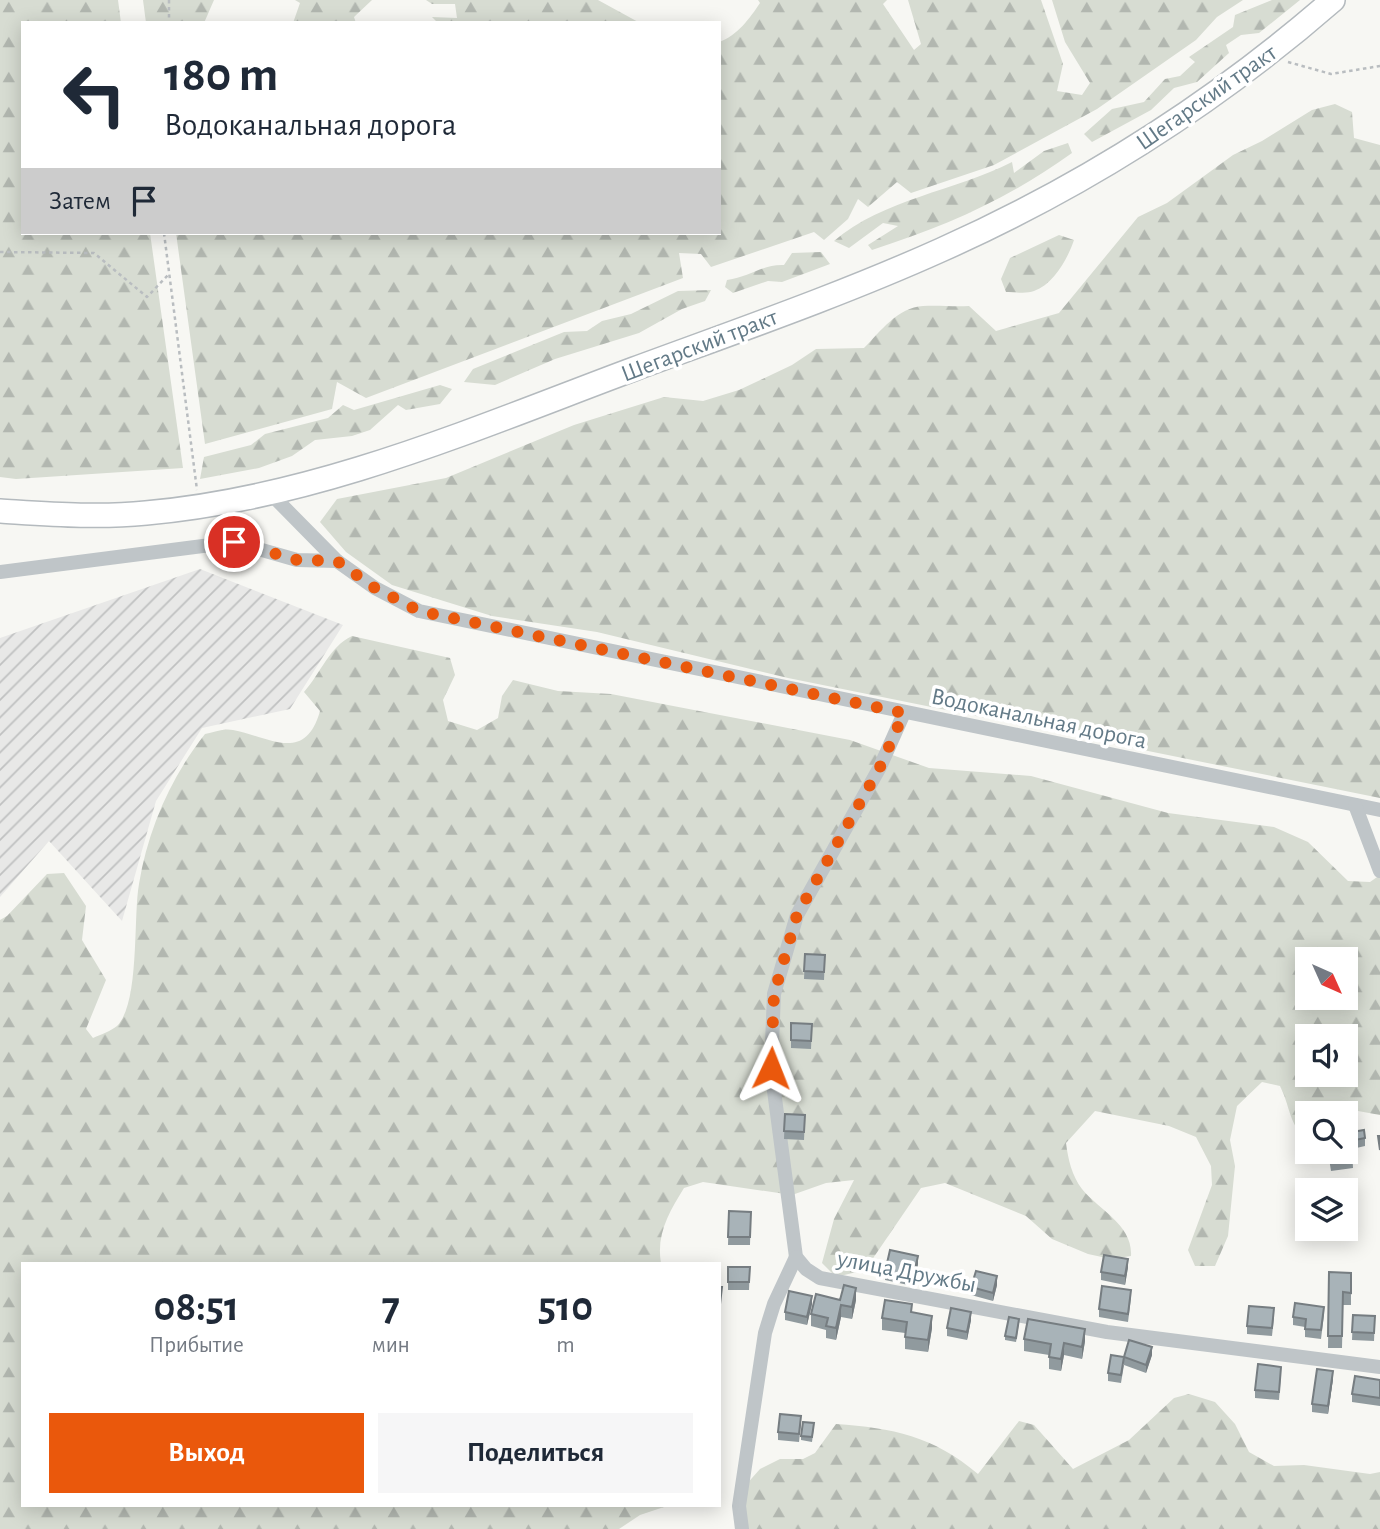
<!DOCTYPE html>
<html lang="ru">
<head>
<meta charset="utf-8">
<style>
  body { margin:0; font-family:"Alegreya Sans",sans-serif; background:#f6f6f7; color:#1f2937; height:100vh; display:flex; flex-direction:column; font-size:26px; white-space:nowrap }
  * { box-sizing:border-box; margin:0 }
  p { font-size:23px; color:#747a83 }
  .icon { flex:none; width:38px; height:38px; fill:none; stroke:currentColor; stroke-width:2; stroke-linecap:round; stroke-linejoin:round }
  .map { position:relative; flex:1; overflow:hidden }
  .details { position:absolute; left:21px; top:1262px; width:700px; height:245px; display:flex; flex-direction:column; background:#fff; border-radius:0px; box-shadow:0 4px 18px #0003 }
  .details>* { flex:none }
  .banner { position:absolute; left:21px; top:21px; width:700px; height:214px; border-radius:0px; box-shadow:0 4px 18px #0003; background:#fff; color:#1f2937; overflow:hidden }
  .needle { width:46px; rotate:135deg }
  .controls { position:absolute; left:1295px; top:947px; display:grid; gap:14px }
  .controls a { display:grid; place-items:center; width:63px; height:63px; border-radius:0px; background:#fff; box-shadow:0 4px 18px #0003; font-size:35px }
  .pin { position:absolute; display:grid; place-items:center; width:60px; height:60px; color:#fff; margin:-30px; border:4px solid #fff; border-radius:50%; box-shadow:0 2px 7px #0007 }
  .me { position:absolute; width:77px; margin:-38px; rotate:2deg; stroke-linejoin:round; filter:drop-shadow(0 0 5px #0008) }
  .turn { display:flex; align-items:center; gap:24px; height:147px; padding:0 28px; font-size:32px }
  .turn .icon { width:91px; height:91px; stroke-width:2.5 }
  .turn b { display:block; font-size:49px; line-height:60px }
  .then { display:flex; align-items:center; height:66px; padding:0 28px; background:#0003; gap:14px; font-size:26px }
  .eta { display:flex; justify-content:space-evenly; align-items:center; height:119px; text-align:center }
  .eta b { font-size:42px; font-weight:700; line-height:49px }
  .cta { display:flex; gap:14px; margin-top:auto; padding:14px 28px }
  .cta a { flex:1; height:80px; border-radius:0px; background:#ea580c; color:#fff; font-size:28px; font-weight:700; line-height:80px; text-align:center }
  .cta a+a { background:#f6f6f7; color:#1f2937 }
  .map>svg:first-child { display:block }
  .industrial { fill:url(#industrial-furrows) }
  .forest { fill:url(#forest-firs); fill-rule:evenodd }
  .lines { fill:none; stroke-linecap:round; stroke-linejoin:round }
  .primary-casing { stroke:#b4babe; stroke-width:26 }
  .path { stroke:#b9bdc0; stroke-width:2.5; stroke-dasharray:3.5 3.5; stroke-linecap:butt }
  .street { stroke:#bfc5c8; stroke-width:14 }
  .primary { stroke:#fff; stroke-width:23 }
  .wall { fill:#909a9e }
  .shaded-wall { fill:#767d81 }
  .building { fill:#a8b3b8; stroke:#767d81; stroke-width:2 }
  .route { stroke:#ea580c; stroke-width:12; stroke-dasharray:0 21.6 }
  .labels { text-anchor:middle; stroke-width:7; stroke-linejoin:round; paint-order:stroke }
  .street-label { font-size:24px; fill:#637a87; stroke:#fff }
</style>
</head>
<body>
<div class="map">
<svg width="1380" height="1529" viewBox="0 0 1380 1529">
  <defs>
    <pattern id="industrial-furrows" width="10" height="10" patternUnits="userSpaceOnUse" patternTransform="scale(1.75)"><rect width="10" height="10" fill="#e8e8e7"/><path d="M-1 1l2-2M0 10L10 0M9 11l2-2" fill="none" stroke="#c0c1c1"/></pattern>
    <pattern id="forest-firs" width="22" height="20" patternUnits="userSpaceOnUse" patternTransform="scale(1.75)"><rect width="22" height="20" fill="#d7dcd2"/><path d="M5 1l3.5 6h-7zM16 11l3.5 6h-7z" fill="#b2b7b0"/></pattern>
  </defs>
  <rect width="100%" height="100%" fill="#f7f7f3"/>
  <polygon class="industrial" points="200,569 343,625 290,709 202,728 156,801 122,921 49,841 0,897 0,638"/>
  <g class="forest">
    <polygon points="0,0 118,0 121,23 23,23 23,233 150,233 183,468 16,479 0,477"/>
    <polygon points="143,0 214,0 204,23 146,23"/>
    <polygon points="295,0 372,0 354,17 356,23 293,23 300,3"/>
    <polygon points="426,0 598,0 640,23 438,23 432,17 457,18 455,4 432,4"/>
    <path d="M758,0h129l-4,4 31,46 7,-6 -13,-44h133l22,64 -6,27 25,4 8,-12 -25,-41 -13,-42h191l-26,17 -21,23 -99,69 -103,56 -83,28 -14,-11 -29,25 -10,-8 -10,20 -24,21 -10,-8 -103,35 -10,-13 -22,-1 4,25 -317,120 -29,-16 -5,27 -127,35 -29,-211h543v-191c18,-6 31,-24 41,-39z"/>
    <polygon points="1272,0 1300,0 1259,33 1241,35 1226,45 1229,53 1197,82 1174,88 1151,110 1092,142 1084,134 1112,109 1144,102 1165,79 1180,76 1195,62 1189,57 1233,27 1235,15"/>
    <path d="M1335,104l17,8 2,26 26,7v653l-592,-120 -191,-46 -105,-16 -100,-31 -46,-33 -26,-30 17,-23 109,-21 128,-53 90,-28 39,4 36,-11 53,-25 24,-16 48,-1c16,-16 34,-41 59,-42 16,-1 30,1 46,0l27,25 63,-18 79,-96 29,-14 66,-48 29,-14 50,-31z"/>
    <path d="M1068,143l4,10c-64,46 -125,73 -200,97l-4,-5 30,-19 -15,-3 -34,25 -15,-7c49,-42 121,-50 178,-79l2,11 30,-22z"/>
    <path d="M1059,235l15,5c-6,18 -20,44 -40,51 -7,3 -20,1 -28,1l-5,-13 9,-21z"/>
    <path d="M821,252l9,12 -48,18 -14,-1 -35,12 -8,-6 2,-7c23,-3 36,-16 57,-15l8,-12z"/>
    <polygon points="711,290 705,301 682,309 639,333 555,359 495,385 464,382 473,369 564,332 587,331 602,321 631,314 678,291"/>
    <polygon points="440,385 452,389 440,404 406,410 398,405 370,430 352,436 315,440 292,456 259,468 200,479 204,457 251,445 265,434 328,418 343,405 354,410"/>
    <path d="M352,636l98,22 5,17 -12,25 5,21 29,9 21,-12 4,-22 11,-16 45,11 53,3 239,46 79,28 102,8 137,37 106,14 34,15 40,39 22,1 10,-7v240l-22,-4 -12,9v-7h-39v23l-4,1c-15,-18 -13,-31 -23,-51l-18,-4 -25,24 -7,34 5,26 -7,70 -13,30h-20l-7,-16 24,-65 -1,-19 -15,-29 -27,-11 -74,-15 -29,32c2,16 6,33 16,46 18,22 51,36 49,67l-20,3 -23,-5 -36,-15 -26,-23 -81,-33 -24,5 -56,82 -29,7 -14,-14 12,-44 20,-39 -28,3 -34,12 -89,-13 -19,6c-15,24 -28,47 -23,75l-638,1v241h647l-30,10 -21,14h-619v-609l7,-4 40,-42 17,-1 22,33 -4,34 24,40 -20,49 7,9c7,-3 18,-7 24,-12 23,-23 16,-110 22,-142 9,-55 32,-107 66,-150 9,-2 19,-6 28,-4 37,7 72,34 87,-19l-16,-19c17,-19 25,-45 48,-56zM1307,959h39v39h-39zM1307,1036h39v38h-39z"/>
    <path d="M1189,1394l26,8 20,22 14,28 25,14 30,-1 66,9 10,-2v57h-637l1,-42 16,-18 20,-10h23l12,-6 21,-29c57,4 97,12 142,50l41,-53 15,4 39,44 56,-29 45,-42z"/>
  </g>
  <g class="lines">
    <defs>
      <path id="primary" d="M0,511c49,3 97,7 146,2 170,-15 330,-85 488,-144 103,-38 207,-74 307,-119 143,-64 274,-147 392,-250"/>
    </defs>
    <use href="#primary" class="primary-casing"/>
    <g class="path">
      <polyline points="169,0 169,23"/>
      <polyline points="1288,62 1331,74 1380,66"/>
      <polyline points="164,233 197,490"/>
      <polyline points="0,252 94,253 147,297 169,274"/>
    </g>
    <g class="street">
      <polyline points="270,493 337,561"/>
      <polyline points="0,572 234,542 297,560 337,561 375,588 419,611 1380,810"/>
      <polyline points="904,713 880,767 797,915 774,994 771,1068 796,1257 806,1269 820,1278 1107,1332 1380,1367"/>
      <polyline points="1355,805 1380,871"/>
      <polyline points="742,1529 739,1506 765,1333 774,1304 796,1257"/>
    </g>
    <use href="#primary" class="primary"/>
  </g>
  <g class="wall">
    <polygon points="805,954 825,955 824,980 804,979"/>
    <polygon points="791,1023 812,1024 811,1049 791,1048"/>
    <polygon points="785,1114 805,1115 804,1140 784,1139"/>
    <polygon points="1346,1133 1365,1138 1365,1146 1352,1149 1353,1168 1331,1171 1328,1152 1346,1152"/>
    <polygon points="729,1211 751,1212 750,1245 728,1245"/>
    <polygon points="918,1264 913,1286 885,1280 885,1272"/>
    <polygon points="728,1267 750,1267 749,1290 728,1290"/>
    <polygon points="1128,1267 1125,1285 1101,1280 1101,1272"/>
    <polygon points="1329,1272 1351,1273 1351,1305 1343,1305 1342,1348 1328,1348"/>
    <polygon points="997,1285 993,1301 971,1295 971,1287"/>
    <polygon points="1131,1298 1128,1322 1099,1317 1099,1309"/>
    <polygon points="840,1300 856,1300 852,1319 841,1317 836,1340 826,1338 826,1330 811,1326 811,1314"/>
    <polygon points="812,1304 807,1325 785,1320 785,1312"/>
    <polygon points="912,1313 932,1328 928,1352 905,1349 905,1333 882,1330 882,1318"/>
    <polygon points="1324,1315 1321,1339 1305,1337 1305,1327 1293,1325 1293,1317"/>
    <polygon points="1353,1315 1375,1316 1374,1341 1352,1340"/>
    <polygon points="1274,1317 1272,1336 1247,1334 1247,1326"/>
    <polygon points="971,1320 967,1340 947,1336 947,1328"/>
    <polygon points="1019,1323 1016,1342 1005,1340 1005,1336"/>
    <polygon points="1024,1339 1085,1341 1082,1359 1064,1355 1061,1371 1049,1369 1049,1355 1024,1351"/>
    <polygon points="1152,1355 1146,1373 1124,1365 1124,1357"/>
    <polygon points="1124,1365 1121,1383 1108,1381 1108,1373"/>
    <polygon points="1281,1375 1279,1400 1255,1398 1255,1390"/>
    <polygon points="1333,1379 1328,1414 1312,1412 1312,1404"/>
    <polygon points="1380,1380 1380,1406 1352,1402 1352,1394"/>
    <polygon points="801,1424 799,1442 778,1440 778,1432"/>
    <polygon points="814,1427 812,1442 801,1440 801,1436"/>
  </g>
  <g class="shaded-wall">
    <polygon points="918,1256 918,1264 913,1286 913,1278"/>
    <polygon points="1128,1259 1128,1267 1125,1285 1125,1276"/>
    <polygon points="997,1276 997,1285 993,1301 993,1293"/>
    <polygon points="856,1288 856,1300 852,1319 852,1307"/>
    <polygon points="812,1296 812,1304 807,1325 807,1317"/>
    <polygon points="841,1305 841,1317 836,1340 836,1328"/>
    <polygon points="971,1312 971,1320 967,1340 967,1332"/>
    <polygon points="932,1316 932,1328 928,1352 928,1340"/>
    <polygon points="1085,1329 1085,1341 1082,1359 1082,1347"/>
    <polygon points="1064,1343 1064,1355 1061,1371 1061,1359"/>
    <polygon points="1152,1347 1152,1355 1146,1373 1146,1365"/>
    <polygon points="1333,1371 1333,1379 1328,1414 1328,1406"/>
  </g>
  <g class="building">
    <polygon points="805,954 825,955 824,972 804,971"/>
    <polygon points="791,1023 812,1024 811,1041 791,1040"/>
    <polygon points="785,1114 805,1115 804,1132 784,1131"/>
    <polygon points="1364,1130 1365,1138 1350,1141 1353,1160 1331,1163 1329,1152 1346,1152 1346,1133"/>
    <polygon points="1378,1136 1380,1136 1380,1150"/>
    <polygon points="729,1211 751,1212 750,1237 728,1237"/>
    <polygon points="890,1250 918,1256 913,1278 885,1272"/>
    <polygon points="1104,1255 1128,1259 1125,1276 1101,1272"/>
    <polygon points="728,1267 750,1267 749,1282 728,1282"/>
    <polygon points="976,1271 997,1276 993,1293 971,1287"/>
    <polygon points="1329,1272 1351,1273 1351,1293 1343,1292 1342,1336 1328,1336"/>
    <polygon points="844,1285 856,1288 852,1307 841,1305 836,1328 826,1326 828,1318 811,1314 816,1294 840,1300"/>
    <polygon points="1102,1286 1131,1290 1128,1314 1099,1309"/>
    <polygon points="719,1287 722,1287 719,1313"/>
    <polygon points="789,1291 812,1296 807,1317 785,1312"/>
    <polygon points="885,1300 912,1304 911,1312 932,1316 928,1340 905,1337 907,1322 882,1318"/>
    <polygon points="1295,1303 1324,1307 1321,1330 1305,1329 1306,1319 1293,1317"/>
    <polygon points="1249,1306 1274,1308 1272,1328 1247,1326"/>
    <polygon points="951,1308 971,1312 967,1332 947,1328"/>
    <polygon points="1353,1315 1375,1316 1374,1333 1352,1332"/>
    <polygon points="1009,1317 1019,1319 1016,1338 1005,1336"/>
    <polygon points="1028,1319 1085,1329 1082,1347 1064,1343 1061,1359 1049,1357 1051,1344 1024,1339"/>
    <polygon points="1129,1340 1152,1347 1146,1365 1124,1357"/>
    <polygon points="1111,1355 1124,1357 1121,1375 1108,1373"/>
    <polygon points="1258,1364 1281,1367 1279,1392 1255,1390"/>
    <polygon points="1317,1369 1333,1371 1328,1406 1312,1404"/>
    <polygon points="1355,1376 1380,1380 1380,1398 1352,1394"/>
    <polygon points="780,1414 801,1416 799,1434 778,1432"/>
    <polygon points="803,1422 814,1423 812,1437 801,1436"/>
  </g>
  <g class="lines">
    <polyline class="route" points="234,542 297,560 337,561 375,588 419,611 904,713 880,767 797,915 774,994 771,1068"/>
  </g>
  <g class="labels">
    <g class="street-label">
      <text transform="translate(1206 97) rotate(-35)" y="8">Шегарский тракт</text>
      <text transform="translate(699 345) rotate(-21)" y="8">Шегарский тракт</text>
      <text transform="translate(1039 718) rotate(12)" y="8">Водоканальная дорога</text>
      <text transform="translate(907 1271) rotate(11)" y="8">улица Дружбы</text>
    </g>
  </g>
</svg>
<div class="controls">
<a><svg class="needle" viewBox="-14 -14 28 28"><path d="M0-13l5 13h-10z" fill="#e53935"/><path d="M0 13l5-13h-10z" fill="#747a83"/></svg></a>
<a><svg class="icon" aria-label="sound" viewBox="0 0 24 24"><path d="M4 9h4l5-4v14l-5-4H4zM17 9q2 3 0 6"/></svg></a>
<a><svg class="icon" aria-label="search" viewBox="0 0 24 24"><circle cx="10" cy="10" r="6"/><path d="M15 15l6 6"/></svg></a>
<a><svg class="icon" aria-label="layers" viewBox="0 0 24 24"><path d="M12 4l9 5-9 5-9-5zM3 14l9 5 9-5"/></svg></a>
</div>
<div class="pin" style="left:234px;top:542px;background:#d93025"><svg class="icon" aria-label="arrive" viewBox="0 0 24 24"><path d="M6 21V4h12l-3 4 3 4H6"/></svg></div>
<svg class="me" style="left:771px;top:1068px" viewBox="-20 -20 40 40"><path d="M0-17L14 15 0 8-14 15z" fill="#ea580c" stroke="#fff" stroke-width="4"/></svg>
<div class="banner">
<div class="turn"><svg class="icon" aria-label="left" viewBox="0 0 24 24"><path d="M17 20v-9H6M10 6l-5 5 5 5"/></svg><div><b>180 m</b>Водоканальная дорога</div></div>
<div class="then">Затем<svg class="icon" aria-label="arrive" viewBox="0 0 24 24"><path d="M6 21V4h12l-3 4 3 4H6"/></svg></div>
</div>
<section class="details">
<div class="eta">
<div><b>08:51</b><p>Прибытие</p></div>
<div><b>7</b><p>мин</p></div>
<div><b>510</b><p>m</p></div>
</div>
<div class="cta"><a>Выход</a><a>Поделиться</a></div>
</section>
</div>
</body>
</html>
